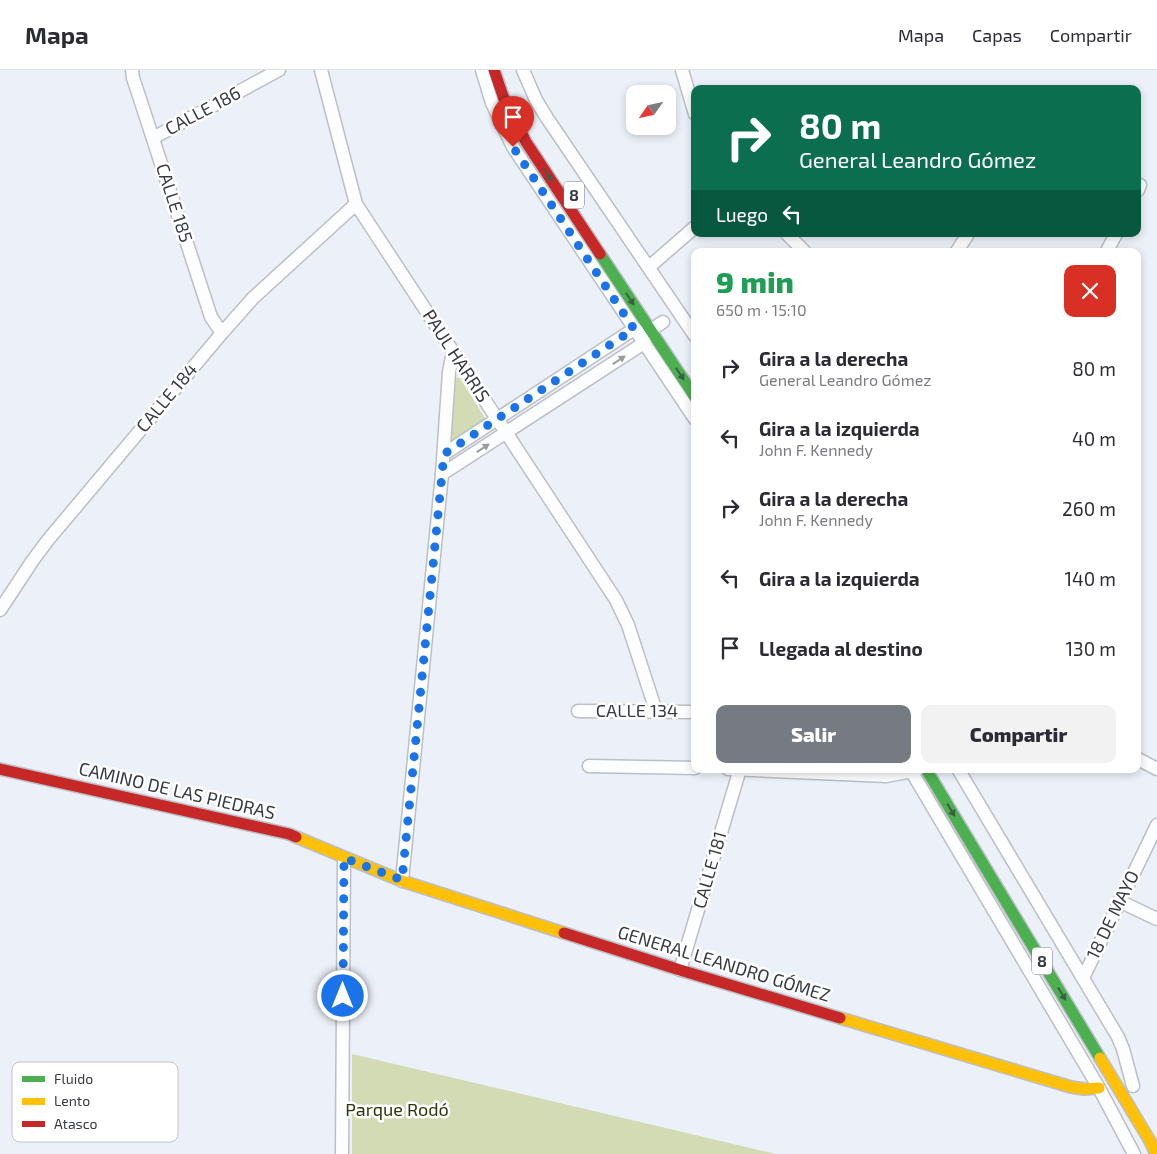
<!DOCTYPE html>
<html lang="es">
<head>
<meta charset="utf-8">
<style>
  body { margin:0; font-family:"Exo 2",sans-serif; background:#f2f2f3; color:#2b2b33; height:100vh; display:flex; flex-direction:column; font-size:19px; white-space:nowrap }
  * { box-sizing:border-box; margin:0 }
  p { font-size:16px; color:#7c7c81 }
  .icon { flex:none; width:28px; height:28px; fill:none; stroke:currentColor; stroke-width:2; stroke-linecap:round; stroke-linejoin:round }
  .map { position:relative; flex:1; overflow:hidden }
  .details { position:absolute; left:691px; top:178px; width:450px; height:525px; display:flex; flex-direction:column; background:#fff; border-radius:10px; box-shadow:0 2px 8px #0003 }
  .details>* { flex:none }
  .hud { position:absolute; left:691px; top:15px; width:450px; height:152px; border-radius:10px; box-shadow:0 2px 8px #0003; background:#0b6e4f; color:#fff; overflow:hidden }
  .needle { width:32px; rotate:236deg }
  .fabs { position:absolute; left:626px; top:15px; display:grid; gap:10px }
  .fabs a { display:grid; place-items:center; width:50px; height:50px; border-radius:10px; background:#fff; box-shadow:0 2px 8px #0003; font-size:25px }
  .pin { position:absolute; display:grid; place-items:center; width:42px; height:42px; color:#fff; margin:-51px -21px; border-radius:50% 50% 50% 0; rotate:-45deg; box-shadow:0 0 5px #0007 }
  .pin .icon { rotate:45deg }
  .me { position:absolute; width:55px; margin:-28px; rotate:0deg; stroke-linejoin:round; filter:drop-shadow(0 0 4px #0008) }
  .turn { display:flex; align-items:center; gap:18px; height:105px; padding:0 25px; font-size:22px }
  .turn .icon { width:65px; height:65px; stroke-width:2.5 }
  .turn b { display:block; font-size:35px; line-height:42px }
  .then { display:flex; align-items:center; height:48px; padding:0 25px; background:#0003; gap:10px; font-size:19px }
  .round { display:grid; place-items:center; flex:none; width:52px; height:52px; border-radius:10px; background:#f2f2f3 }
  .head { display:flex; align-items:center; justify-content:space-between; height:85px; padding:0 25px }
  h1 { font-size:30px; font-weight:800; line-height:38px; color:#1e9e55 }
  .action { display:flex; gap:10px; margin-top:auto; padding:10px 25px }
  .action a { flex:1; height:58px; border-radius:10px; background:#767a82; color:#fff; font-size:20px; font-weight:800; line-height:58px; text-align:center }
  .action a+a { background:#f2f2f3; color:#2b2b33 }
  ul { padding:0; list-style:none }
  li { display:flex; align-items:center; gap:15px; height:70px; padding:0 25px }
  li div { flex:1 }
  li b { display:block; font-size:19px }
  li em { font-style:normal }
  header { display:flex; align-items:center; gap:30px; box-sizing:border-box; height:70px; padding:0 25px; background:#fff; border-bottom:1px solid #e1e1e2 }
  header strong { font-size:24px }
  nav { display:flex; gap:28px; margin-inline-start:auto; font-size:18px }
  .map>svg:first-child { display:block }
  .green { fill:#d3dbb4 }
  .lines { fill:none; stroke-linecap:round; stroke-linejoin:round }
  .street-casing { stroke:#bcbfc6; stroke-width:15 }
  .fast-casing { stroke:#bcbfc6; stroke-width:14 }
  .slow-casing { stroke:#bcbfc6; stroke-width:14 }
  .jam-casing { stroke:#bcbfc6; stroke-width:14 }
  .street { stroke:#fcfdfe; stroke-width:12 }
  .fast { stroke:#4caf50; stroke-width:11 }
  .slow { stroke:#ffc107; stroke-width:11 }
  .jam { stroke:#c62828; stroke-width:11 }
  .oneway { fill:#3d5d46 }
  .oneway2 { fill:#9a9ca0 }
  .route { stroke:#1a73e8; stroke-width:9; stroke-dasharray:0 16.2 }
  .labels { text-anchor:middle; stroke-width:5; stroke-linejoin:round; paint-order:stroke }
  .shield { fill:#fff; stroke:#73757b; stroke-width:1 }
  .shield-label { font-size:16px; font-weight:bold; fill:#373a42 }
  .street-label { font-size:18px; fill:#373a42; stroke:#fff }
  .park-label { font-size:18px; fill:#30340b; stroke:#fff }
  .key { fill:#fff; stroke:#c3c4c6; stroke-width:1 }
  .key-label { font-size:14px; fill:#373a42 }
</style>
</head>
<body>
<header>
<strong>Mapa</strong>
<nav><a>Mapa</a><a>Capas</a><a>Compartir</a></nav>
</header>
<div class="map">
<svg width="1157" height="1084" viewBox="0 0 1157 1084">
  <rect width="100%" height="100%" fill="#ecf0f8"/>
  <g class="green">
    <polygon points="456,308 460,308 485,348 484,353 456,370 452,369 449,364 453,311"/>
    <polygon points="352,984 776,1084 352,1084"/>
  </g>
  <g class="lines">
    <defs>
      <g id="street">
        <polyline points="132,0 133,8 140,29 211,247 222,263"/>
        <polyline points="321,0 356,134 616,530 628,555 656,641"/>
        <polyline points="482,0 492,33 513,77 695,349"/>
        <polyline points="523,0 536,30 547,48 695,266"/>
        <polyline points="682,0 695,44"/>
        <polyline points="153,68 279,0"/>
        <polyline points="1138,120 1140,115"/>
        <polyline points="787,164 804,181"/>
        <polyline points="957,181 968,164"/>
        <polyline points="1107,181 1116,164"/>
        <polyline points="649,197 695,157"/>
        <polyline points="444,384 634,259 641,261"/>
        <polyline points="442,404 644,273 646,263 663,252"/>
        <polyline points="0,540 33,490 48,470 222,263 253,228 356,134"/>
        <polyline points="578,641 695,642"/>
        <polyline points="1138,689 1157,699"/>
        <polyline points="589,696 695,698"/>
        <polyline points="728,699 886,706 912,701 918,699"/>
        <polyline points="910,699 1099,1018 1134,1084"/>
        <polyline points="958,699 1118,967 1123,979 1133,1016"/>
        <polyline points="402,811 442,404 449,302 453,282"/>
        <polyline points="1119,831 1157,849"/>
        <polyline points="680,900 740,699"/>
        <polyline points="1083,908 1157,755"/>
        <polyline points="342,1084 344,788"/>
      </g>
      <g id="fast">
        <polyline points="600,184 695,327"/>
        <polyline points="926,699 1100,988"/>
      </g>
      <g id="slow">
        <polyline points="296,767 402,811 564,863"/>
        <polyline points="840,948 1071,1017 1084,1019 1099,1018"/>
        <polyline points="1100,988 1150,1071 1156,1084"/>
      </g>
      <g id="jam">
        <polyline points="494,0 504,29 526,72 600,184"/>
        <polyline points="0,699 289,764 296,767"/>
        <polyline points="564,863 680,900 840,948"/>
      </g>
    </defs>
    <use href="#street" class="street-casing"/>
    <use href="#fast" class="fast-casing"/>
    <use href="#slow" class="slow-casing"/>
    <use href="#jam" class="jam-casing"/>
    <use href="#street" class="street"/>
    <use href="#fast" class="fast"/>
    <use href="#slow" class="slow"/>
    <use href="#jam" class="jam"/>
  </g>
  <defs><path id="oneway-solid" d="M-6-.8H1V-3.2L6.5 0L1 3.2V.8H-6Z" transform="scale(1.25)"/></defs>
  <g class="oneway">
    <use href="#oneway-solid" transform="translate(548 105) rotate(56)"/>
    <use href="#oneway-solid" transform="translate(630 229) rotate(56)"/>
    <use href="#oneway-solid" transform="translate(680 304) rotate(57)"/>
    <use href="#oneway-solid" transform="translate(951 740) rotate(59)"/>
    <use href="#oneway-solid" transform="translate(1062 924) rotate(59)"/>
  </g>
  <g class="oneway2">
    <use href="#oneway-solid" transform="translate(619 290) rotate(-33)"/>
    <use href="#oneway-solid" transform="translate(483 378) rotate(-33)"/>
  </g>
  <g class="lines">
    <polyline class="route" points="343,926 344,788 402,810 444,384 634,259 513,77"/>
  </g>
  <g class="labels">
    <g class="shield">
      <rect x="564" y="111.5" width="20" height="27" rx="4"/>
      <rect x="1032" y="877.5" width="20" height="27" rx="4"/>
    </g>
    <g class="shield-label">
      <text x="574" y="131">8</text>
      <text x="1042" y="897">8</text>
    </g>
    <g class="street-label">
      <text transform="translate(203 41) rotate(-28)" y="6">CALLE 186</text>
      <text transform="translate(174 133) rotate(72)" y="6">CALLE 185</text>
      <text transform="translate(456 286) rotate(57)" y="6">PAUL HARRIS</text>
      <text transform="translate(167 328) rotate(-50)" y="6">CALLE 184</text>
      <text x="637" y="647">CALLE 134</text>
      <text transform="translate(177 721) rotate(13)" y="6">CAMINO DE LAS PIEDRAS</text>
      <text transform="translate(710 800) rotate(-74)" y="6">CALLE 181</text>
      <text transform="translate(1113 845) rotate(-64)" y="6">18 DE MAYO</text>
      <text transform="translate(724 894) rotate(17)" y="6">GENERAL LEANDRO GÓMEZ</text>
    </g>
    <g class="park-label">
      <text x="397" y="1046">Parque Rodó</text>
    </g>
  </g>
  <rect x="12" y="992" width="166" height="80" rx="8" class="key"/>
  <rect x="22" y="1006" width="23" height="6" fill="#4caf50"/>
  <rect x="22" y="1028" width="23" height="7" fill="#ffc107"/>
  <rect x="22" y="1051" width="23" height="6" fill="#c62828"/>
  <g class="key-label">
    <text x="54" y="1014">Fluido</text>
    <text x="54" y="1036">Lento</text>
    <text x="54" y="1059">Atasco</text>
  </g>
</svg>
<div class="fabs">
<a><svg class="needle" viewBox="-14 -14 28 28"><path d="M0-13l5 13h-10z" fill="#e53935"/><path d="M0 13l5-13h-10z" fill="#7c7c81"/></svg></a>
</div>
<div class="pin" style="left:513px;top:77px;background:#d93025"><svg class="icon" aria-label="arrive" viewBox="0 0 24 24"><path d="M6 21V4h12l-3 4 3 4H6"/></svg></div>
<svg class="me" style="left:343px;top:926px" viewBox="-20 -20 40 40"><circle r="17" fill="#1a73e8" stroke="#fff" stroke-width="3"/><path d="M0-11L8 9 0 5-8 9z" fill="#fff"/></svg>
<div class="hud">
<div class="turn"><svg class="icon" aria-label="right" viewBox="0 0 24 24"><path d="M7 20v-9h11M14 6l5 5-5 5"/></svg><div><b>80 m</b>General Leandro Gómez</div></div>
<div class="then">Luego<svg class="icon" aria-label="left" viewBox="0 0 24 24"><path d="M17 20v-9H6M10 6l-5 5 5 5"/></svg></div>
</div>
<section class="details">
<div class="head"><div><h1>9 min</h1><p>650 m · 15:10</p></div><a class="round" style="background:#d93025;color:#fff"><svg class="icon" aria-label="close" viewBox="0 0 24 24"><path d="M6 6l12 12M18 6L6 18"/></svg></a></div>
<ul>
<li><svg class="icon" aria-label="right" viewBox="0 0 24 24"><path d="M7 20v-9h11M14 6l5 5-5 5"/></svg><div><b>Gira a la derecha</b><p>General Leandro Gómez</p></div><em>80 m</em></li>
<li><svg class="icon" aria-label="left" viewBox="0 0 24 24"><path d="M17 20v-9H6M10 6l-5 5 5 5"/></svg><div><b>Gira a la izquierda</b><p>John F. Kennedy</p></div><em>40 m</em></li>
<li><svg class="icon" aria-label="right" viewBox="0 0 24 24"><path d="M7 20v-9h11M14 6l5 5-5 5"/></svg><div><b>Gira a la derecha</b><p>John F. Kennedy</p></div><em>260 m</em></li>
<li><svg class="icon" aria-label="left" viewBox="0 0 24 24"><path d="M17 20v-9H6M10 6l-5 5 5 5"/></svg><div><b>Gira a la izquierda</b></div><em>140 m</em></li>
<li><svg class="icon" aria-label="arrive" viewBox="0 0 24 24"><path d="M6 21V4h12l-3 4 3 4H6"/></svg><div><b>Llegada al destino</b></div><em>130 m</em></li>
</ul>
<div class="action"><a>Salir</a><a>Compartir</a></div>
</section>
</div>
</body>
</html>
